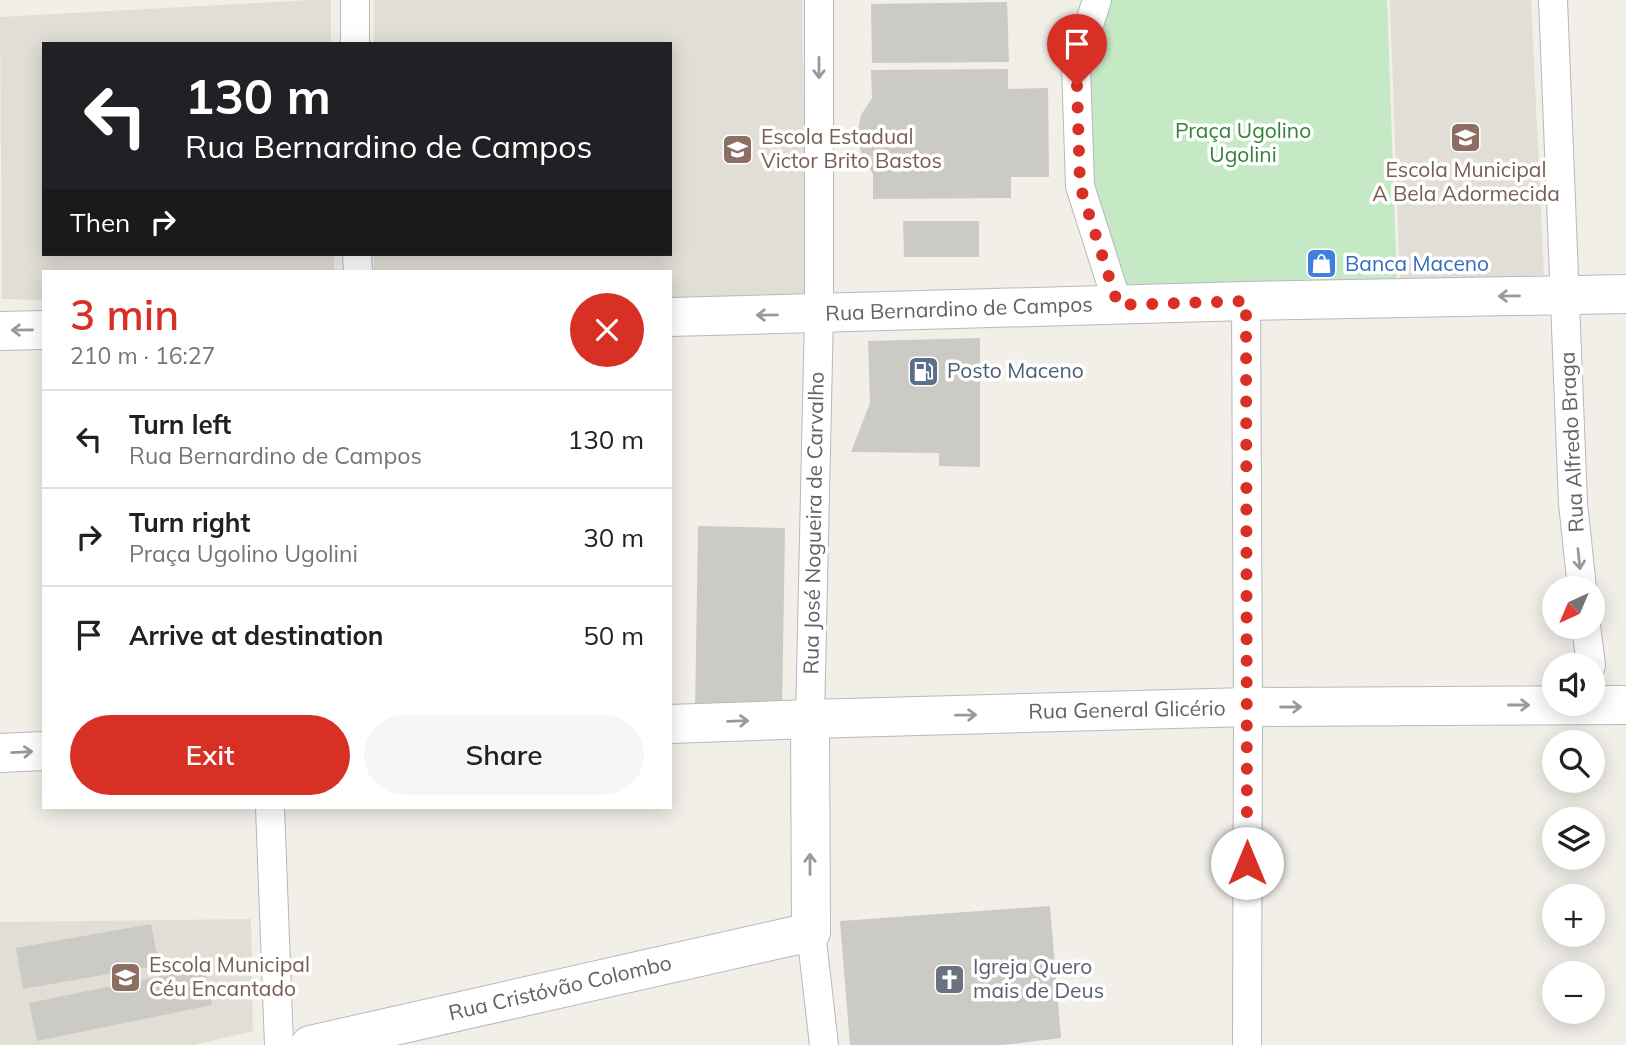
<!DOCTYPE html>
<html lang="en">
<head>
<meta charset="utf-8">
<style>
  body { margin:0; font-family:Mulish,sans-serif; background:#f6f6f6; color:#202124; height:100vh; display:flex; flex-direction:column; font-size:26px; white-space:nowrap }
  * { box-sizing:border-box; margin:0 }
  p { font-size:23px; color:#757577 }
  .icon { flex:none; width:38px; height:38px; fill:none; stroke:currentColor; stroke-width:2; stroke-linecap:round; stroke-linejoin:round }
  .map { position:relative; flex:1; overflow:hidden }
  .details { position:absolute; left:42px; top:270px; width:630px; height:539px; display:flex; flex-direction:column; background:#fff; border-radius:0px; box-shadow:0 4px 18px #0003 }
  .details>* { flex:none }
  .guide { position:absolute; left:42px; top:42px; width:630px; height:214px; border-radius:0px; box-shadow:0 4px 18px #0003; background:#202124; color:#fff; overflow:hidden }
  .needle { width:46px; rotate:224deg }
  .controls { position:absolute; left:1542px; top:576px; display:grid; gap:14px }
  .controls a { display:grid; place-items:center; width:63px; height:63px; border-radius:50%; background:#fff; box-shadow:0 4px 18px #0003; font-size:35px }
  .pin { position:absolute; display:grid; place-items:center; width:60px; height:60px; color:#fff; margin:-72px -30px; border-radius:50% 50% 50% 0; rotate:-45deg; box-shadow:0 0 7px #0007 }
  .pin .icon { rotate:45deg }
  .me { position:absolute; width:77px; margin:-38px; rotate:0deg; stroke-linejoin:round; filter:drop-shadow(0 0 5px #0008) }
  .turn { display:flex; align-items:center; gap:24px; height:147px; padding:0 28px; font-size:32px }
  .turn .icon { width:91px; height:91px; stroke-width:2.5 }
  .turn b { display:block; font-size:49px; line-height:60px }
  .then { display:flex; align-items:center; height:66px; padding:0 28px; background:#0003; gap:14px; font-size:26px }
  .round { display:grid; place-items:center; flex:none; width:74px; height:74px; border-radius:37px; background:#f6f6f6 }
  .summary { display:flex; align-items:center; justify-content:space-between; height:119px; padding:0 28px }
  h1 { font-size:42px; font-weight:600; line-height:52px; color:#d93025 }
  .button { display:flex; gap:14px; margin-top:auto; padding:14px 28px }
  .button a { flex:1; height:80px; border-radius:42px; background:#d93025; color:#fff; font-size:28px; font-weight:600; line-height:80px; text-align:center }
  .button a+a { background:#f6f6f6; color:#202124 }
  ul { padding:0; list-style:none }
  li { display:flex; align-items:center; gap:21px; height:98px; padding:0 28px; border-top:2px solid #e0e0e0 }
  li div { flex:1 }
  li b { display:block; font-size:26px }
  li em { font-style:normal }
  .map>svg:first-child { display:block }
  .education { fill:#e1ded6 }
  .green { fill:#c5e8c5 }
  .building { fill:#cccac5 }
  .lines { fill:none; stroke-linecap:round; stroke-linejoin:round }
  .street-casing { stroke:#b5b8bc; stroke-width:30 }
  .secondary-casing { stroke:#b6babf; stroke-width:40 }
  .street { stroke:#fff; stroke-width:28 }
  .secondary { stroke:#fff; stroke-width:38 }
  .oneway { stroke:#979a9d }
  .route { stroke:#d93025; stroke-width:12; stroke-dasharray:0 21.6 }
  .labels { text-anchor:middle; stroke-width:7; stroke-linejoin:round; paint-order:stroke }
  .park-label { font-size:21px; fill:#348238; stroke:#fff }
  .education-label { font-size:21px; fill:#785e54; stroke:#fff; text-anchor:start }
  .shop-label { font-size:21px; fill:#366cbe; stroke:#fff; text-anchor:start }
  .street-label { font-size:21px; fill:#5f6368; stroke:#fff }
  .service-label { font-size:21px; fill:#4e5e75; stroke:#fff; text-anchor:start }
  .worship-label { font-size:21px; fill:#5b616d; stroke:#fff; text-anchor:start }
</style>
</head>
<body>
<div class="map">
<svg width="1626" height="1045" viewBox="0 0 1626 1045">
  <rect width="100%" height="100%" fill="#f1efe8"/>
  <g class="education">
    <polygon points="312,0 331,0 331,44 44,44 44,254 334,254 334,271 44,271 44,300 2,299 0,17"/>
    <polygon points="374,0 802,0 807,298 670,302 670,271 374,271 374,254 670,254 670,44 374,44"/>
    <polygon points="1390,0 1531,0 1544,275 1400,284"/>
    <polygon points="251,919 253,1031 194,1045 0,1045 0,922"/>
  </g>
  <polygon class="green" points="1110,0 1387,0 1397,285 1125,289 1093,187 1087,65"/>
  <g class="building">
    <polygon points="1007,2 1009,62 872,63 871,4"/>
    <polygon points="1008,69 1008,89 1048,88 1049,177 1011,177 1011,198 873,199 873,174 862,157 857,136 861,115 872,98 871,70"/>
    <polygon points="903,221 979,221 979,257 904,257"/>
    <polygon points="980,338 980,467 939,466 939,453 851,452 870,403 868,341"/>
    <polygon points="698,526 785,528 782,714 695,713"/>
    <polygon points="1050,906 1061,1038 1003,1045 850,1045 840,921"/>
    <polygon points="151,924 159,965 23,989 16,948"/>
    <polygon points="204,967 212,1005 37,1041 29,1003"/>
  </g>
  <g class="lines">
    <defs>
      <g id="street">
        <polyline points="355,0 355,44"/>
        <polyline points="1097,0 1076,65 1080,186 1118,305"/>
        <polyline points="1553,0 1573,503 1582,588"/>
        <polyline points="357,254 358,271"/>
        <polyline points="1246,301 1248,707 1247,1045"/>
        <polyline points="1586,626 1591,665"/>
        <polyline points="810,719 819,313 819,0"/>
        <polyline points="270,807 279,1045"/>
        <polyline points="811,932 824,1045"/>
      </g>
      <g id="secondary">
        <polyline points="670,317 1246,301 1626,294"/>
        <polyline points="0,331 44,330"/>
        <polyline points="670,724 810,719 1248,707 1626,705"/>
        <polyline points="0,753 44,751"/>
        <polyline points="310,1045 811,932 810,719"/>
      </g>
    </defs>
    <use href="#street" class="street-casing"/>
    <use href="#secondary" class="secondary-casing"/>
    <use href="#street" class="street"/>
    <use href="#secondary" class="secondary"/>
  </g>
  <defs><path id="oneway-shaft" d="M-6 0H5M1.5-3L5.5 0L1.5 3" fill="none" stroke-width="1.6" stroke-linecap="round" stroke-linejoin="round" transform="scale(1.75)"/></defs>
  <g class="oneway">
    <use href="#oneway-shaft" transform="translate(819 68) rotate(90)"/>
    <use href="#oneway-shaft" transform="translate(1509 296) rotate(179)"/>
    <use href="#oneway-shaft" transform="translate(767 315) rotate(179)"/>
    <use href="#oneway-shaft" transform="translate(22 330) rotate(179)"/>
    <use href="#oneway-shaft" transform="translate(1579 559) rotate(84)"/>
    <use href="#oneway-shaft" transform="translate(1519 705)"/>
    <use href="#oneway-shaft" transform="translate(1291 707)"/>
    <use href="#oneway-shaft" transform="translate(966 715) rotate(-1)"/>
    <use href="#oneway-shaft" transform="translate(738 721) rotate(-2)"/>
    <use href="#oneway-shaft" transform="translate(22 752) rotate(-3)"/>
    <use href="#oneway-shaft" transform="translate(810 864) rotate(-90)"/>
  </g>
  <g class="lines">
    <polyline class="route" points="1077,86 1080,186 1118,305 1246,301 1247,863"/>
  </g>
  <defs>
    <symbol id="school-square" viewBox="-11 -11 22 22"><rect x="-9" y="-9" width="18" height="18" rx="4" fill="#8d6e63" stroke="#fff"/><path d="M0-5L7-2L0 1L-7-2ZM-4 1L0 2.5L4 1V4Q0 6-4 4Z" fill="#fff"/></symbol>
    <symbol id="shop-square" viewBox="-11 -11 22 22"><rect x="-9" y="-9" width="18" height="18" rx="4" fill="#3f7fe0" stroke="#fff"/><path d="M-5-2.5h2.3a2.7 3.5 0 0 1 5.4 0H5L5.5 6h-11ZM-1.5-2.5h3a1.5 2.3 0 0 0-3 0Z" fill="#fff"/></symbol>
    <symbol id="fuel-square" viewBox="-11 -11 22 22"><rect x="-9" y="-9" width="18" height="18" rx="4" fill="#5c6f8a" stroke="#fff"/><path d="M-5.5-6h7V0h2V4h1.3V-2.5L3-4.5l.8-.8L6-3V5H2.5V1h-1V6h-7ZM-4.2-4.7v3.2H.2V-4.7Z" fill="#fff"/></symbol>
    <symbol id="church-square" viewBox="-11 -11 22 22"><rect x="-9" y="-9" width="18" height="18" rx="4" fill="#6b7280" stroke="#fff"/><path d="M-1.2-6h2.4v3.5h3.3v2.4h-3.3V6h-2.4V-.1h-3.3v-2.4h3.3Z" fill="#fff"/></symbol>
  </defs>
  <g fill-rule="evenodd">
    <use href="#school-square" x="1448" y="120" width="35" height="35"/>
    <use href="#school-square" x="720" y="132" width="35" height="35"/>
    <use href="#shop-square" x="1304" y="246" width="35" height="35"/>
    <use href="#fuel-square" x="906" y="354" width="35" height="35"/>
    <use href="#school-square" x="108" y="960" width="35" height="35"/>
    <use href="#church-square" x="932" y="962" width="35" height="35"/>
  </g>
  <g class="labels">
    <g class="park-label">
      <text x="1243" y="138">Praça Ugolino<tspan x="1243" dy="24">Ugolini</tspan></text>
    </g>
    <g class="education-label">
      <text x="761" y="144">Escola Estadual<tspan x="761" dy="24">Victor Brito Bastos</tspan></text>
      <text x="1466" y="177" text-anchor="middle">Escola Municipal<tspan x="1466" dy="24">A Bela Adormecida</tspan></text>
      <text x="149" y="972">Escola Municipal<tspan x="149" dy="24">Céu Encantado</tspan></text>
    </g>
    <g class="shop-label">
      <text x="1345" y="271">Banca Maceno</text>
    </g>
    <g class="street-label">
      <text transform="translate(959 309) rotate(-2)" y="7">Rua Bernardino de Campos</text>
      <text transform="translate(1572 442) rotate(-93)" y="7">Rua Alfredo Braga</text>
      <text transform="translate(814 523) rotate(-89)" y="7">Rua José Nogueira de Carvalho</text>
      <text transform="translate(1127 710) rotate(-1)" y="7">Rua General Glicério</text>
      <text transform="translate(560 988) rotate(-13)" y="7">Rua Cristóvão Colombo</text>
    </g>
    <g class="service-label">
      <text x="947" y="378">Posto Maceno</text>
    </g>
    <g class="worship-label">
      <text x="973" y="974">Igreja Quero<tspan x="973" dy="24">mais de Deus</tspan></text>
    </g>
  </g>
</svg>
<div class="controls">
<a><svg class="needle" viewBox="-14 -14 28 28"><path d="M0-13l5 13h-10z" fill="#e53935"/><path d="M0 13l5-13h-10z" fill="#757577"/></svg></a>
<a><svg class="icon" aria-label="sound" viewBox="0 0 24 24"><path d="M4 9h4l5-4v14l-5-4H4zM17 9q2 3 0 6"/></svg></a>
<a><svg class="icon" aria-label="search" viewBox="0 0 24 24"><circle cx="10" cy="10" r="6"/><path d="M15 15l6 6"/></svg></a>
<a><svg class="icon" aria-label="layers" viewBox="0 0 24 24"><path d="M12 4l9 5-9 5-9-5zM3 14l9 5 9-5"/></svg></a>
<a>+</a>
<a>−</a>
</div>
<div class="pin" style="left:1077px;top:86px;background:#d93025"><svg class="icon" aria-label="arrive" viewBox="0 0 24 24"><path d="M6 21V4h12l-3 4 3 4H6"/></svg></div>
<svg class="me" style="left:1247px;top:863px" viewBox="-20 -20 40 40"><circle r="19" fill="#fff"/><path d="M0-13L10 11 0 6-10 11z" fill="#d93025"/></svg>
<div class="guide">
<div class="turn"><svg class="icon" aria-label="left" viewBox="0 0 24 24"><path d="M17 20v-9H6M10 6l-5 5 5 5"/></svg><div><b>130 m</b>Rua Bernardino de Campos</div></div>
<div class="then">Then<svg class="icon" aria-label="right" viewBox="0 0 24 24"><path d="M7 20v-9h11M14 6l5 5-5 5"/></svg></div>
</div>
<section class="details">
<div class="summary"><div><h1>3 min</h1><p>210 m · 16:27</p></div><a class="round" style="background:#d93025;color:#fff"><svg class="icon" aria-label="close" viewBox="0 0 24 24"><path d="M6 6l12 12M18 6L6 18"/></svg></a></div>
<ul>
<li><svg class="icon" aria-label="left" viewBox="0 0 24 24"><path d="M17 20v-9H6M10 6l-5 5 5 5"/></svg><div><b>Turn left</b><p>Rua Bernardino de Campos</p></div><em>130 m</em></li>
<li><svg class="icon" aria-label="right" viewBox="0 0 24 24"><path d="M7 20v-9h11M14 6l5 5-5 5"/></svg><div><b>Turn right</b><p>Praça Ugolino Ugolini</p></div><em>30 m</em></li>
<li><svg class="icon" aria-label="arrive" viewBox="0 0 24 24"><path d="M6 21V4h12l-3 4 3 4H6"/></svg><div><b>Arrive at destination</b></div><em>50 m</em></li>
</ul>
<div class="button"><a>Exit</a><a>Share</a></div>
</section>
</div>
</body>
</html>
